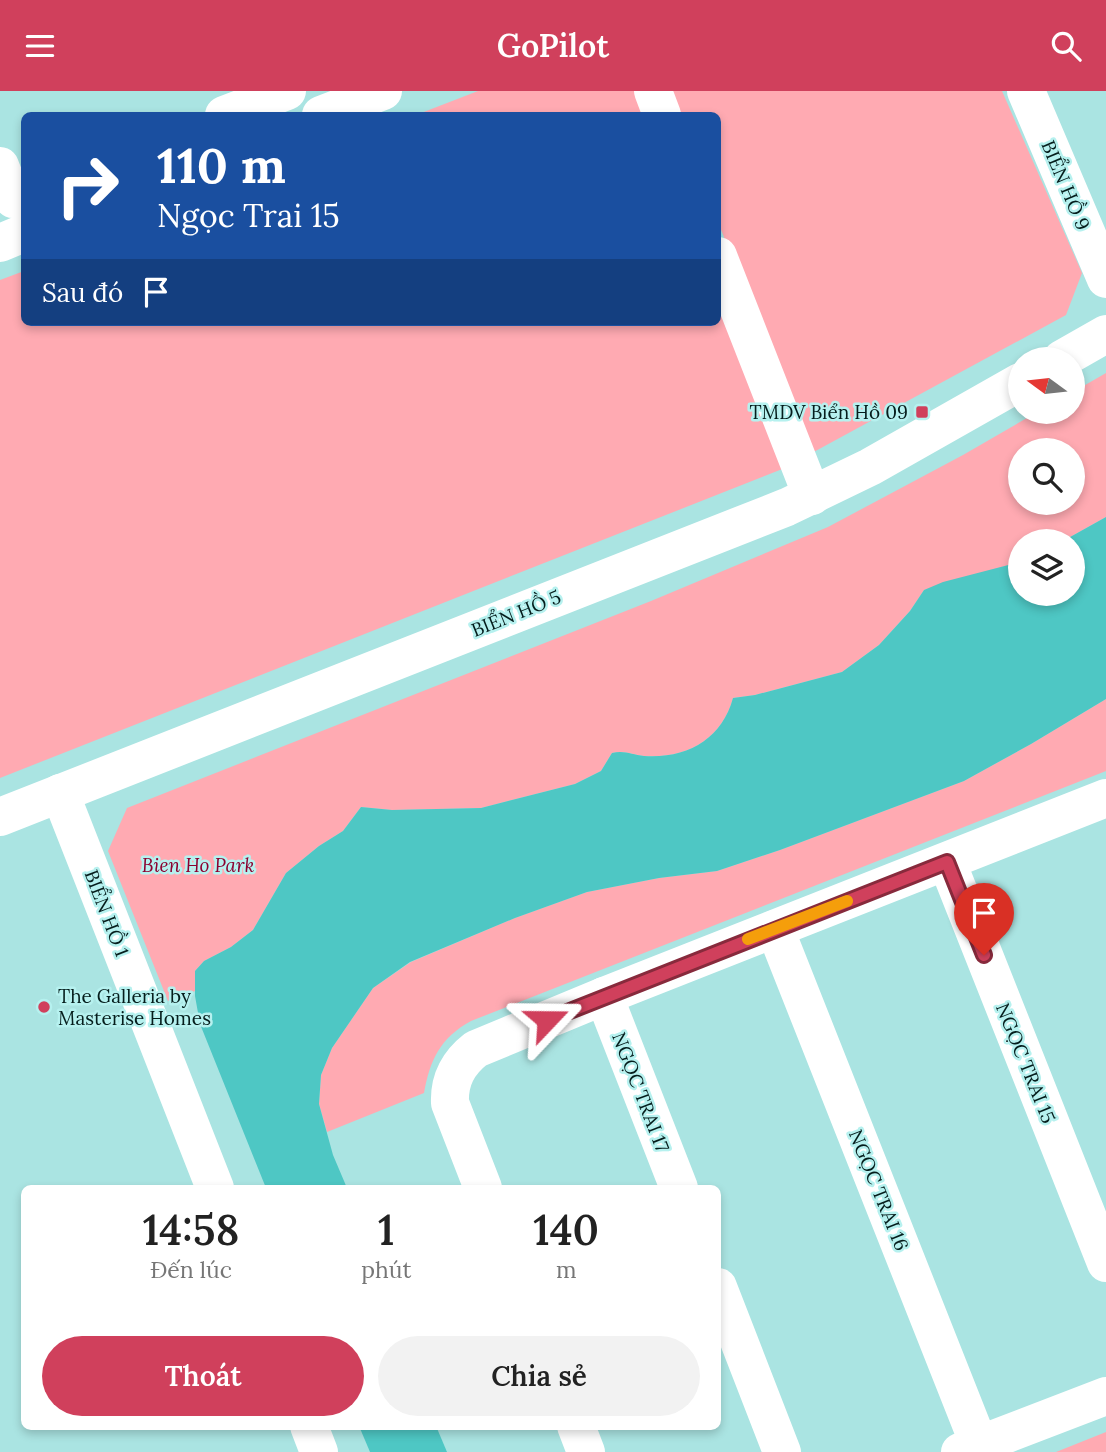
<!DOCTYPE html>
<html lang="vi">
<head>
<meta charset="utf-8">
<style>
  body { margin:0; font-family:Lora,serif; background:#f2f2f2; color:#222; height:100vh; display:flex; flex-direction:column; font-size:26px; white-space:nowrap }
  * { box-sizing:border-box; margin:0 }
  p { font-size:23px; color:#767676 }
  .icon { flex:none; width:38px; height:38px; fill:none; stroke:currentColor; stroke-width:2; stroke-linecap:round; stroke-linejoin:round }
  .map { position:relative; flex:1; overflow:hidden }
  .sheet { position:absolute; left:21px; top:1094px; width:700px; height:245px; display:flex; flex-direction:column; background:#fff; border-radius:10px; box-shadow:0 4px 10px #0003 }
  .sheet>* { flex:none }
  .top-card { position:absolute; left:21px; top:21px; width:700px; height:214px; border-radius:10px; box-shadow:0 4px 10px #0003; background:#1a4fa0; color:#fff; overflow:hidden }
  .needle { width:46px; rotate:285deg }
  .tools { position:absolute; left:1008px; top:256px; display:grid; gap:14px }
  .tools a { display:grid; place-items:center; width:77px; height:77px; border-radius:50%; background:#fff; box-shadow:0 4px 10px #0003; font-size:35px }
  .pin { position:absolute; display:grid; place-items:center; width:60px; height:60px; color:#fff; margin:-72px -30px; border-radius:50% 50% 50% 0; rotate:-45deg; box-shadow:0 0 7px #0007 }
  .pin .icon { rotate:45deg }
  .me { position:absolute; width:77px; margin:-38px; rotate:67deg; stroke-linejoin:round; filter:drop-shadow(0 0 5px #0008) }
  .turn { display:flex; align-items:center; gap:24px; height:147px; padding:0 21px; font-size:32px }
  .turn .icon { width:91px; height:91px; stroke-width:2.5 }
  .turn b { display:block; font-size:49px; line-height:60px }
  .then { display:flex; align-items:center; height:66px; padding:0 21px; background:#0003; gap:14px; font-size:26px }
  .eta { display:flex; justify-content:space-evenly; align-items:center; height:119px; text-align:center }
  .eta b { font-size:42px; font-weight:600; line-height:49px }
  .button { display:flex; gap:14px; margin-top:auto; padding:14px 21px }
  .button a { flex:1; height:80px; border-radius:42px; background:#d0405c; color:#fff; font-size:28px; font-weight:600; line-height:80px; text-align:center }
  .button a+a { background:#f2f2f2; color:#222 }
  header { display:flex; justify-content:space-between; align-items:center; height:91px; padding:0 21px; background:#d0405c; color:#fff; font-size:32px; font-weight:600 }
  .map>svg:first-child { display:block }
  .green { fill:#ffaab2; fill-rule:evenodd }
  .water { fill:#4ec7c4 }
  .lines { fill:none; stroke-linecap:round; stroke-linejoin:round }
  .minor { stroke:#fff; stroke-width:38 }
  .route-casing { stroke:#872a3c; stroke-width:18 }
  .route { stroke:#d0405c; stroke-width:12 }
  .slow { stroke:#f59e0b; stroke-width:12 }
  .poi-dot { fill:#d0405c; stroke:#b6f1ef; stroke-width:2.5 }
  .labels { text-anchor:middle; stroke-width:5; stroke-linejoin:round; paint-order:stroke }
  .street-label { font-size:19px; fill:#051d1c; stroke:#b6f1ef }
  .poi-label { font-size:19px; fill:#051d1c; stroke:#b6f1ef; text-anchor:end }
  .park-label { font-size:19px; font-style:italic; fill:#8c002f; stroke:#b6f1ef }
</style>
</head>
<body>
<header><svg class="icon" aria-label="menu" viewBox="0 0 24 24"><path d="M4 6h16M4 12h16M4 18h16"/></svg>GoPilot<svg class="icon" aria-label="search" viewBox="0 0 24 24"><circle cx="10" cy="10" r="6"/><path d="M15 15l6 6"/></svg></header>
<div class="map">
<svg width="1106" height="1361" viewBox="0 0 1106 1361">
  <rect width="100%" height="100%" fill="#aae4e2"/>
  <g class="green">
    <polygon points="478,0 636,0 646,24 416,24"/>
    <polygon points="665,0 1002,0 1082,182 1066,224 810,363 718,131 718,24 675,24"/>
    <polygon points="24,180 24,231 718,231 718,198 790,375 0,687 0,189"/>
    <path d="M1106,282v144l-43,24h-43v21l-96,28 -14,21 -31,34 -37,27 -87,23 -22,3c-11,41 -46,61 -89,58 -12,-1 -19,-6 -32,-3l-11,18 -26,13 -94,24 -89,2 -31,-3 -18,24 -24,15 -33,27 -33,57 -22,17 -27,14 -9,10v20l-27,10 -60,-150 19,-43 524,-207 177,-74 135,-72 76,-44h34v-19zM1020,359h53v52h-53z"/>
    <path d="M1106,608v72l-635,250c-31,17 -41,39 -47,72l-97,39 -8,-28 2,-29 11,-27 41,-60 38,-26 104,-44 72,-26 72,-14 58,-7 63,-21 184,-69 67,-37z"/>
    <polygon points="1106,1341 1106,1361 1056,1361"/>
  </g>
  <g class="water">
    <path d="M1106,426v182l-75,45 -67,37 -184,69 -63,21 -58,7 -72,14 -72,26 -105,44 -37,26 -41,60 -11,27 -2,29 14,51 14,33h-81l-66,-164 -5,-28v-25l9,-10 27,-14 22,-17 33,-57 33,-27 24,-15 18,-24 31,3 89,-2 94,-24 26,-13 11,-18c13,-3 20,2 32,3 43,3 78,-17 89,-58l22,-3 87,-23 37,-27 31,-34 14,-21 19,-8 77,-20v31h53v-52h-10z"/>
    <polygon points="359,1335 436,1335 447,1361 370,1361"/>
  </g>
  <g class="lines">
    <g class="minor">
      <polyline points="653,0 662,24"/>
      <polyline points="1026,0 1106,188"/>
      <polyline points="224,24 287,0"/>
      <polyline points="321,24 383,0"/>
      <polyline points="0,75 13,108"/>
      <polyline points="0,152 24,142"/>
      <polyline points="718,165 812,405"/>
      <polyline points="1062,268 1106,243"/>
      <polyline points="60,702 215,1097"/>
      <polyline points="0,726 787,416 870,376 1020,291"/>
      <polyline points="947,771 1106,1172"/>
      <polyline points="775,838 982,1361"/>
      <polyline points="604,905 679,1097"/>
      <path d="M483,1097l-33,-85c-1,-23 8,-40 26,-54l128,-53 502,-198"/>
      <polyline points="718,1196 782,1361"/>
      <polyline points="309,1335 319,1361"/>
      <polyline points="576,1335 586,1361"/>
      <polyline points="960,1361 1106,1305"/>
    </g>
  </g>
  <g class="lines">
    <defs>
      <polyline id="route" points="547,929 947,771 984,864"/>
    </defs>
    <use href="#route" class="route-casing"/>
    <use href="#route" class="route"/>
    <polyline class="slow" points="748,848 847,810"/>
  </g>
  <g class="poi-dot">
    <rect x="915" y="314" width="14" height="14" rx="3.5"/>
    <circle cx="44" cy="916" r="7"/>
  </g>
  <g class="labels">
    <g class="street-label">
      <text transform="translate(1066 94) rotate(67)" y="7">BIỂN HỒ 9</text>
      <text transform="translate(516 522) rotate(-22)" y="7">BIỂN HỒ 5</text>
      <text transform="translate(107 822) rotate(69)" y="7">BIỂN HỒ 1</text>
      <text transform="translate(1026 972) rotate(68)" y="7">NGỌC TRAI 15</text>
      <text transform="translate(641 1001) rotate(69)" y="7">NGỌC TRAI 17</text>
      <text transform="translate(879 1099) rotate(68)" y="7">NGỌC TRAI 16</text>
    </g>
    <g class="poi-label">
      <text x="908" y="328">TMDV Biển Hồ 09</text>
      <text x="58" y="912" text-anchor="start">The Galleria by<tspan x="58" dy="22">Masterise Homes</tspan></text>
    </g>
    <g class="park-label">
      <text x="198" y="781">Bien Ho Park</text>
    </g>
  </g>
</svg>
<div class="tools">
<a><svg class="needle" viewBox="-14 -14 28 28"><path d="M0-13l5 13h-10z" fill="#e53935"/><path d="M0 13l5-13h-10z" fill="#767676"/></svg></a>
<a><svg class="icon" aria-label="search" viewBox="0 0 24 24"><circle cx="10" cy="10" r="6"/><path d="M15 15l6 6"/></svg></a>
<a><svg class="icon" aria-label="layers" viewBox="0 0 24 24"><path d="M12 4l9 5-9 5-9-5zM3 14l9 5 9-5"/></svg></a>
</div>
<div class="pin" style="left:984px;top:864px;background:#d93025"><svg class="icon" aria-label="arrive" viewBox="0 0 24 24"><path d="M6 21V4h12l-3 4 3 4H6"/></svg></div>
<svg class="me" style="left:547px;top:929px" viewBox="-20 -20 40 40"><path d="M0-17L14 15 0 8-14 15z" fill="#d0405c" stroke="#fff" stroke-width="4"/></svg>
<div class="top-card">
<div class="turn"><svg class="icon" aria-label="right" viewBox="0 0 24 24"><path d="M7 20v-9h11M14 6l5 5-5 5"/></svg><div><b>110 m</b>Ngọc Trai 15</div></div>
<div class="then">Sau đó<svg class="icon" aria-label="arrive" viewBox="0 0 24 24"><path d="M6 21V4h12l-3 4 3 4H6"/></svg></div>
</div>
<section class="sheet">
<div class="eta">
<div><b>14:58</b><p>Đến lúc</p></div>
<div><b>1</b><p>phút</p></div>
<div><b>140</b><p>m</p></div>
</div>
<div class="button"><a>Thoát</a><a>Chia sẻ</a></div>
</section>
</div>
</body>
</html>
